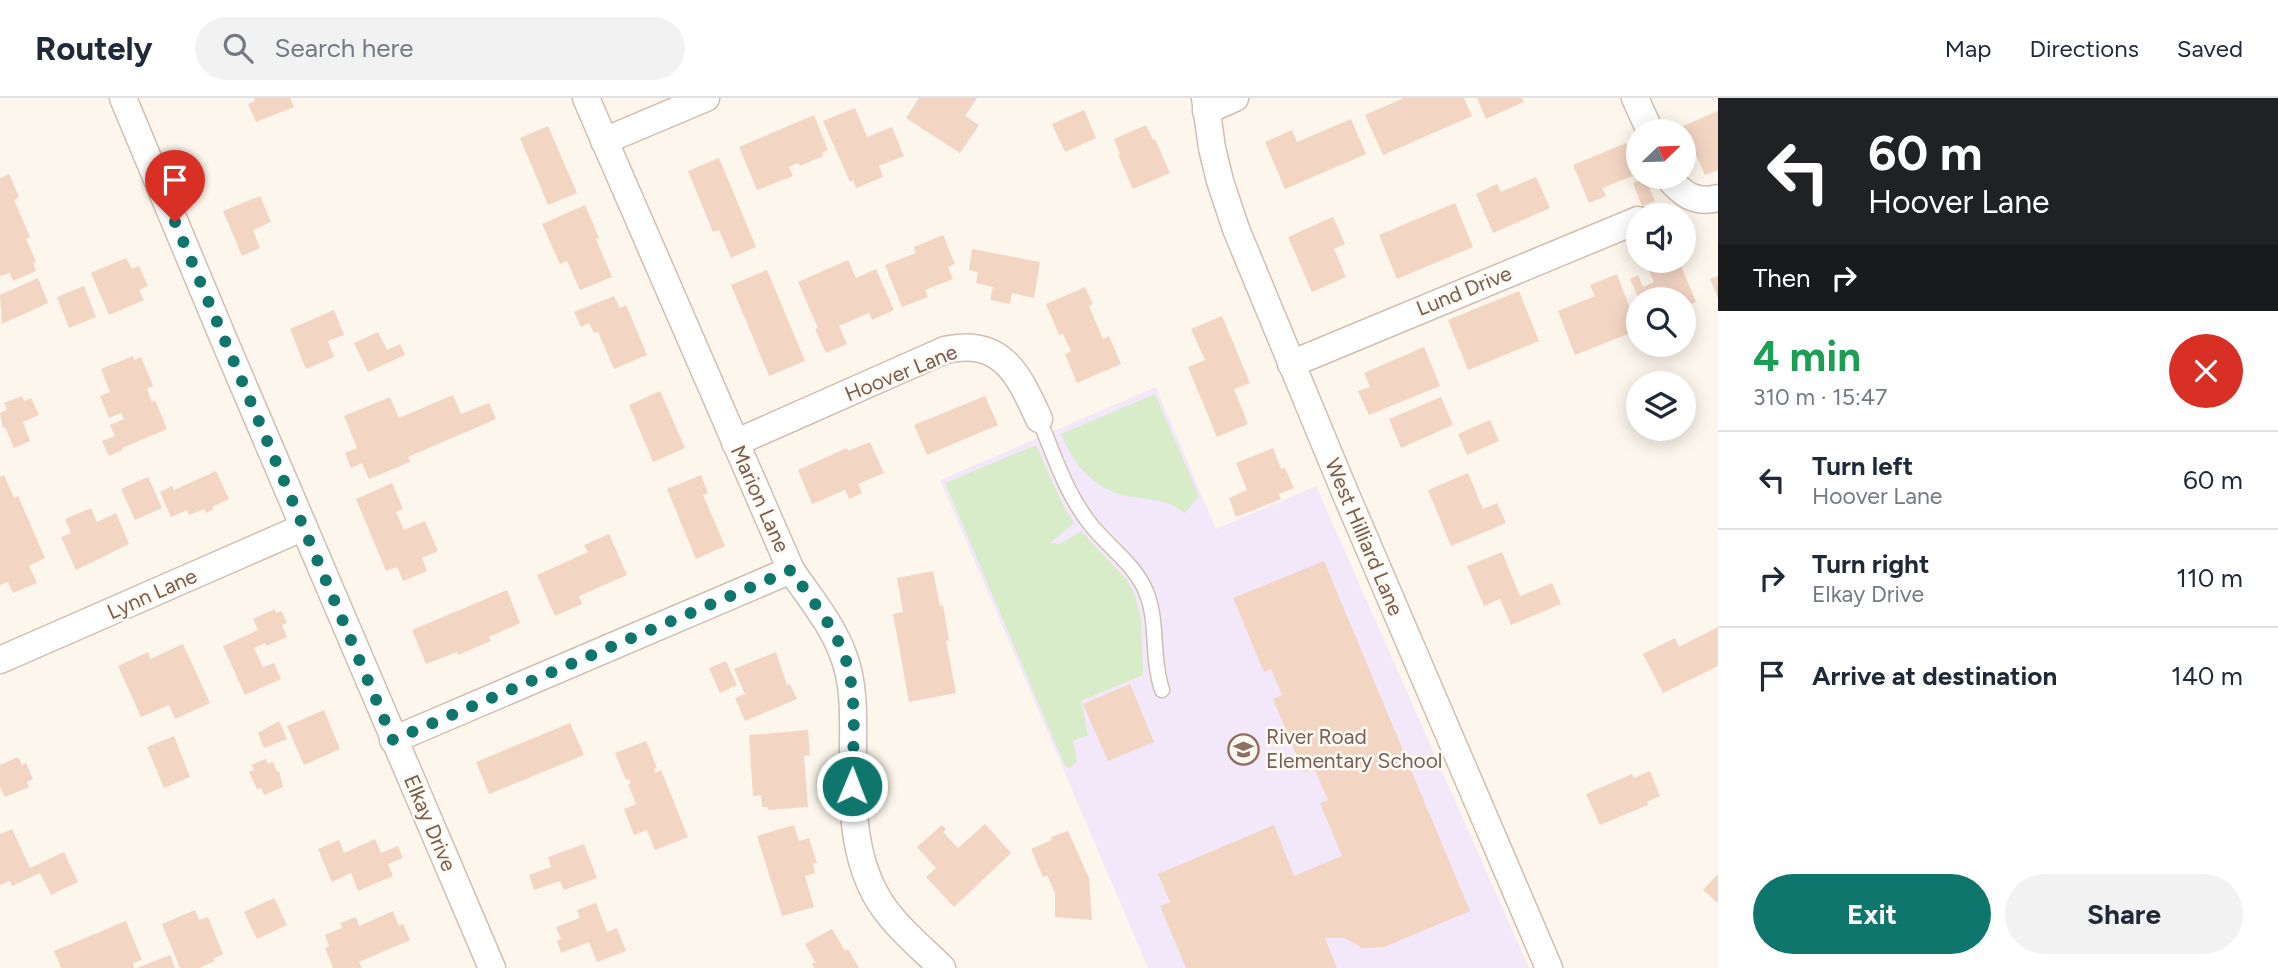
<!DOCTYPE html>
<html lang="en">
<head>
<meta charset="utf-8">
<style>
  body { margin:0; font-family:Figtree,sans-serif; background:#f2f2f3; color:#1f2937; height:100vh; display:flex; flex-direction:column; font-size:26px; white-space:nowrap }
  * { box-sizing:border-box; margin:0 }
  p { font-size:23px; color:#747a83 }
  .icon { flex:none; width:38px; height:38px; fill:none; stroke:currentColor; stroke-width:2; stroke-linecap:round; stroke-linejoin:round }
  .map { position:relative; flex:1; overflow:hidden }
  .details { display:flex; flex-direction:column; background:#fff; width:560px }
  .details>* { flex:none }
  .banner { background:#202124; color:#fff; overflow:hidden }
  .needle { width:46px; rotate:67deg }
  .controls { position:absolute; left:1626px; top:21px; display:grid; gap:14px }
  .controls a { display:grid; place-items:center; width:70px; height:70px; border-radius:50%; background:#fff; box-shadow:0 4px 18px #0003; font-size:35px }
  .pin { position:absolute; display:grid; place-items:center; width:60px; height:60px; color:#fff; margin:-72px -30px; border-radius:50% 50% 50% 0; rotate:-45deg; box-shadow:0 0 7px #0007 }
  .pin .icon { rotate:45deg }
  .me { position:absolute; width:77px; margin:-38px; rotate:1deg; stroke-linejoin:round; filter:drop-shadow(0 0 5px #0008) }
  .turn { display:flex; align-items:center; gap:24px; height:147px; padding:0 35px; font-size:32px }
  .turn .icon { width:91px; height:91px; stroke-width:2.5 }
  .turn b { display:block; font-size:49px; line-height:60px }
  .then { display:flex; align-items:center; height:66px; padding:0 35px; background:#0003; gap:14px; font-size:26px }
  .round { display:grid; place-items:center; flex:none; width:74px; height:74px; border-radius:37px; background:#f2f2f3 }
  .summary { display:flex; align-items:center; justify-content:space-between; height:119px; padding:0 35px }
  h1 { font-size:42px; font-weight:700; line-height:52px; color:#1e9e55 }
  .cta { display:flex; gap:14px; margin-top:auto; padding:14px 35px }
  .cta a { flex:1; height:80px; border-radius:42px; background:#0f766e; color:#fff; font-size:28px; font-weight:700; line-height:80px; text-align:center }
  .cta a+a { background:#f2f2f3; color:#1f2937 }
  ul { padding:0; list-style:none }
  li { display:flex; align-items:center; gap:21px; height:98px; padding:0 35px; border-top:2px solid #e0e1e3 }
  li div { flex:1 }
  li b { display:block; font-size:26px }
  li em { font-style:normal }
  header { display:flex; align-items:center; gap:42px; box-sizing:border-box; height:98px; padding:0 35px; background:#fff; border-bottom:2px solid #e0e1e3 }
  header strong { font-size:33px }
  nav { display:flex; gap:38px; margin-inline-start:auto; font-size:24px }
  .search { width:490px; height:63px; background:#f2f2f3; display:flex; align-items:center; gap:18px; box-sizing:border-box; padding:0 24px; border-radius:38px; color:#747a83; font-size:26px }
  main { display:flex; flex:1; min-height:0 }
  .map>svg:first-child { display:block }
  .education { fill:#f3e8fa }
  .green { fill:#d8ecc9 }
  .building { fill:#f3d5c3 }
  .lines { fill:none; stroke-linecap:round; stroke-linejoin:round }
  .service-casing { stroke:#d1beb0; stroke-width:17 }
  .minor-casing { stroke:#d1beb0; stroke-width:29 }
  .service { stroke:#fff; stroke-width:14 }
  .minor { stroke:#fff; stroke-width:26 }
  .route { stroke:#0f766e; stroke-width:12; stroke-dasharray:0 21.6 }
  .labels { text-anchor:middle; stroke-width:5; stroke-linejoin:round; paint-order:stroke }
  .street-label { font-size:21px; fill:#7a5c4d; stroke:#fffaf3 }
  .education-label { font-size:21px; fill:#785e54; stroke:#fffaf3; text-anchor:start }
</style>
</head>
<body>
<header>
<strong>Routely</strong>
<div class="search"><svg class="icon" aria-label="search" viewBox="0 0 24 24"><circle cx="10" cy="10" r="6"/><path d="M15 15l6 6"/></svg>Search here</div>
<nav><a>Map</a><a>Directions</a><a>Saved</a></nav>
</header>
<main>
<div class="map">
<svg width="1718" height="870" viewBox="0 0 1718 870">
  <rect width="100%" height="100%" fill="#fdf6ec"/>
  <polygon class="education" points="1156,289 1216,431 1316,388 1529,870 1148,870 940,382"/>
  <g class="green">
    <path d="M1155,296l44,102 -14,17c-17,-13 -32,-13 -52,-16 -37,-5 -58,-30 -72,-63z"/>
    <polygon points="1036,347 1062,405 1074,425 1050,445 1060,446 1081,433 1127,482 1134,495 1141,520 1143,577 1081,603 1088,637 1073,643 1077,663 1070,670 1065,668 945,385"/>
  </g>
  <g class="building">
    <polygon points="254,0 290,0 294,9 256,24 248,6 255,3"/>
    <polygon points="919,0 977,0 965,18 979,27 960,55 906,20"/>
    <polygon points="1404,0 1464,0 1472,18 1383,57 1365,17"/>
    <polygon points="1477,0 1522,0 1524,4 1486,21"/>
    <polygon points="855,10 867,39 892,29 904,58 879,68 883,79 856,90 853,82 850,84 823,23"/>
    <polygon points="1084,12 1096,40 1065,54 1052,26"/>
    <polygon points="1718,13 1718,72 1705,77 1683,28"/>
    <polygon points="814,17 828,52 822,55 823,58 800,68 798,65 789,69 793,78 757,92 739,49"/>
    <polygon points="1351,21 1366,56 1285,91 1265,44 1292,32 1297,44"/>
    <polygon points="1146,27 1153,42 1155,41 1170,75 1133,91 1118,57 1120,56 1114,41"/>
    <polygon points="548,28 577,95 548,107 520,40"/>
    <polygon points="1626,45 1638,76 1602,90 1606,98 1589,105 1573,67"/>
    <polygon points="719,60 756,149 731,160 719,132 713,134 688,73"/>
    <polygon points="9,76 19,99 14,102 30,139 26,141 36,164 33,165 36,173 13,183 10,175 1,178 0,176 0,80"/>
    <polygon points="1536,79 1550,110 1493,135 1476,96 1497,86 1501,94"/>
    <polygon points="1645,80 1655,103 1642,108 1633,85"/>
    <polygon points="260,98 271,124 253,132 260,150 242,158 223,113"/>
    <polygon points="1455,105 1473,149 1397,181 1379,137"/>
    <polygon points="585,107 599,140 596,141 612,179 580,192 567,163 560,166 542,126"/>
    <polygon points="1333,119 1345,146 1334,151 1346,179 1312,194 1288,139"/>
    <polygon points="943,137 955,166 948,169 953,181 925,192 928,199 902,209 885,167 916,155 914,149"/>
    <polygon points="972,151 1040,164 1034,200 1012,195 1010,206 990,202 993,189 976,185 978,174 969,172"/>
    <polygon points="126,160 132,171 139,168 148,188 139,192 144,202 109,217 91,175"/>
    <polygon points="848,162 856,180 876,171 894,212 872,222 869,215 839,228 847,246 826,255 815,231 818,230 798,184"/>
    <polygon points="1654,163 1679,163 1696,204 1684,209 1684,201 1639,201 1630,181 1638,177 1643,189 1654,184 1646,166"/>
    <polygon points="767,172 805,263 769,278 731,187"/>
    <polygon points="1617,176 1638,232 1575,257 1558,213 1595,198 1590,187"/>
    <polygon points="1718,178 1718,200 1710,181"/>
    <polygon points="38,180 48,205 2,226 0,197"/>
    <polygon points="84,188 96,219 69,230 57,199"/>
    <polygon points="1085,189 1093,206 1089,208 1103,241 1109,238 1121,266 1077,285 1065,256 1071,253 1063,236 1059,237 1046,206"/>
    <polygon points="1519,193 1539,243 1468,272 1448,222"/>
    <polygon points="614,198 620,210 626,207 647,257 614,271 598,234 594,235 589,225 581,229 574,214"/>
    <polygon points="334,212 344,237 328,243 334,259 306,271 290,231"/>
    <polygon points="1222,218 1250,285 1234,291 1248,326 1217,339 1188,269 1205,262 1191,231"/>
    <polygon points="378,234 387,252 400,246 405,257 368,274 354,245"/>
    <polygon points="1424,249 1440,288 1369,317 1358,293 1370,289 1364,275"/>
    <polygon points="133,258 134,262 141,259 153,288 147,291 152,304 155,302 167,331 122,350 123,352 109,358 102,343 115,338 110,327 124,321 121,315 109,320 100,298 110,294 101,271"/>
    <polygon points="660,293 685,350 653,364 629,307"/>
    <polygon points="453,297 461,316 489,305 496,321 408,359 410,364 369,381 362,365 351,370 345,355 357,350 344,318 390,299 399,320"/>
    <polygon points="22,298 24,303 31,300 39,317 23,324 30,343 14,350 5,329 3,330 0,315 7,312 4,305"/>
    <polygon points="985,298 998,327 927,357 914,327"/>
    <polygon points="1441,299 1453,327 1401,350 1389,321"/>
    <polygon points="1490,322 1499,343 1467,357 1458,336"/>
    <polygon points="870,344 884,375 858,386 862,395 849,401 845,392 812,406 798,372 847,350 848,353"/>
    <polygon points="1273,350 1281,371 1285,370 1294,390 1279,396 1281,401 1236,419 1229,400 1247,392 1236,365"/>
    <polygon points="216,373 229,401 212,409 214,411 206,415 204,411 189,417 187,412 171,419 160,394 172,388 174,392"/>
    <polygon points="1468,375 1483,411 1497,405 1506,425 1451,448 1428,392"/>
    <polygon points="4,377 14,400 18,398 45,460 29,468 37,485 13,495 8,484 0,487 0,379"/>
    <polygon points="701,377 708,395 703,397 725,448 696,461 667,391"/>
    <polygon points="148,379 162,410 135,422 121,391"/>
    <polygon points="392,385 403,411 396,414 404,432 425,423 438,453 422,460 427,473 403,483 397,469 386,473 356,401"/>
    <polygon points="91,410 97,424 116,415 129,446 76,472 61,439 71,435 65,421"/>
    <polygon points="609,436 627,477 579,498 582,506 555,518 537,477 588,454 584,447"/>
    <polygon points="1502,454 1520,498 1552,485 1561,506 1511,527 1500,501 1484,508 1467,468"/>
    <polygon points="1324,463 1470,813 1384,849 1363,850 1344,840 1325,840 1337,870 1186,870 1160,808 1170,804 1158,776 1274,727 1294,778 1342,758 1320,705 1328,702 1314,670 1304,675 1273,601 1282,597 1271,571 1264,574 1233,500"/>
    <polygon points="933,473 940,508 943,507 949,542 946,543 956,595 909,604 893,516 903,514 897,480"/>
    <polygon points="507,492 520,525 489,539 491,543 458,557 457,554 426,566 412,532"/>
    <polygon points="275,511 276,515 282,513 287,525 282,527 287,539 266,548 265,545 254,550 263,569 274,565 281,581 245,597 223,548 258,532 253,521"/>
    <polygon points="1718,529 1718,568 1663,595 1643,556 1675,540 1679,549"/>
    <polygon points="183,546 210,605 175,621 169,607 141,619 118,568 148,554 150,561"/>
    <polygon points="776,554 787,587 790,586 797,601 745,623 735,600 745,596 734,571"/>
    <polygon points="726,563 737,587 720,595 709,570"/>
    <polygon points="1130,586 1154,644 1108,663 1083,606"/>
    <polygon points="324,612 340,651 304,667 287,628"/>
    <polygon points="279,623 287,641 264,650 258,635"/>
    <polygon points="570,625 584,657 489,696 476,664"/>
    <polygon points="808,632 810,657 804,658 808,709 768,712 768,709 762,709 761,697 753,698 749,637"/>
    <polygon points="174,638 190,679 164,690 147,649"/>
    <polygon points="646,643 657,670 654,671 655,675 661,672 688,739 655,752 647,732 634,737 624,711 636,706 628,686 631,685 629,681 626,682 615,655"/>
    <polygon points="18,659 22,667 26,665 33,681 27,684 29,689 5,699 0,689 0,667"/>
    <polygon points="266,661 268,666 273,664 277,674 279,673 283,689 264,697 261,690 257,691 249,674 254,672 251,667"/>
    <polygon points="1650,673 1660,698 1647,704 1648,707 1600,727 1586,696 1632,676 1634,680"/>
    <polygon points="985,726 1011,755 954,809 926,779 936,770 917,749 942,727 946,731 943,734 958,750"/>
    <polygon points="794,727 799,743 809,740 817,765 813,766 815,775 805,778 814,809 782,818 757,738"/>
    <polygon points="12,731 30,770 64,754 78,784 51,797 40,775 12,788 10,783 0,787 0,736"/>
    <polygon points="1068,733 1089,780 1092,822 1055,819 1055,795 1047,777 1043,779 1031,751 1052,742 1051,739"/>
    <polygon points="375,741 381,755 398,748 403,760 388,766 393,778 358,793 351,775 332,784 318,751 339,742 344,755"/>
    <polygon points="584,746 597,780 564,792 560,783 534,792 529,777 551,769 548,759"/>
    <polygon points="1718,776 1718,805 1703,792"/>
    <polygon points="274,800 287,827 257,841 244,814"/>
    <polygon points="596,805 607,834 617,830 626,853 597,864 589,844 561,855 557,843 561,841 556,829 580,820 577,812"/>
    <polygon points="195,812 199,822 208,819 223,856 213,861 215,863 199,870 180,870 162,826"/>
    <polygon points="393,813 399,828 403,826 410,842 359,864 362,870 333,870 325,850 329,848 325,837 342,830 340,825 356,819 359,828"/>
    <polygon points="126,823 142,862 133,865 134,870 61,870 54,853"/>
    <polygon points="832,831 845,853 848,851 859,870 814,870 812,866 815,864 805,846"/>
    <polygon points="170,857 175,870 137,870"/>
  </g>
  <g class="lines">
    <defs>
      <path id="service" d="M1039,321c15,36 27,75 52,106 16,20 40,37 52,60 17,33 7,69 19,105"/>
      <g id="minor">
        <polyline points="123,0 224,242 492,870"/>
        <path d="M586,0l205,472c19,28 42,55 53,87 11,29 9,64 9,95 -1,50 -1,106 27,150 16,25 41,45 62,66"/>
        <polyline points="1205,0 1212,50 1220,83 1236,131 1344,392 1549,870"/>
        <polyline points="1635,0 1650,33"/>
        <polyline points="1206,13 1235,0"/>
        <polyline points="604,43 706,0"/>
        <path d="M1668,79c14,17 27,27 50,21"/>
        <polyline points="1291,266 1638,122"/>
        <path d="M735,345l210,-93c57,-13 74,25 94,69"/>
        <polyline points="0,562 304,429"/>
        <polyline points="393,642 791,472"/>
      </g>
    </defs>
    <use href="#service" class="service-casing"/>
    <use href="#minor" class="minor-casing"/>
    <use href="#service" class="service"/>
    <use href="#minor" class="minor"/>
  </g>
  <g class="lines">
    <path class="route" d="M175,124l218,518 398,-170c19,28 43,56 54,87 13,40 8,88 7,129"/>
  </g>
  <defs>
    <symbol id="school-ring" viewBox="-11 -11 22 22"><circle r="9.5" fill="#fffaf3" stroke="#8d6e63" stroke-width="1.5"/><path d="M0-5L7-2L0 1L-7-2ZM-4 1L0 2.5L4 1V4Q0 6-4 4Z" fill="#8d6e63"/></symbol>
  </defs>
  <g fill-rule="evenodd">
    <use href="#school-ring" x="1226" y="634" width="35" height="35"/>
  </g>
  <g class="labels">
    <g class="street-label">
      <text transform="translate(1464 193) rotate(-22)" y="7">Lund Drive</text>
      <text transform="translate(901 275) rotate(-22)" y="7">Hoover Lane</text>
      <text transform="translate(760 401) rotate(66)" y="7">Marion Lane</text>
      <text transform="translate(1364 439) rotate(67)" y="7">West Hilliard Lane</text>
      <text transform="translate(152 496) rotate(-24)" y="7">Lynn Lane</text>
      <text transform="translate(430 725) rotate(67)" y="7">Elkay Drive</text>
    </g>
    <g class="education-label">
      <text x="1266" y="646">River Road<tspan x="1266" dy="24">Elementary School</tspan></text>
    </g>
  </g>
</svg>
<div class="controls">
<a><svg class="needle" viewBox="-14 -14 28 28"><path d="M0-13l5 13h-10z" fill="#e53935"/><path d="M0 13l5-13h-10z" fill="#747a83"/></svg></a>
<a><svg class="icon" aria-label="sound" viewBox="0 0 24 24"><path d="M4 9h4l5-4v14l-5-4H4zM17 9q2 3 0 6"/></svg></a>
<a><svg class="icon" aria-label="search" viewBox="0 0 24 24"><circle cx="10" cy="10" r="6"/><path d="M15 15l6 6"/></svg></a>
<a><svg class="icon" aria-label="layers" viewBox="0 0 24 24"><path d="M12 4l9 5-9 5-9-5zM3 14l9 5 9-5"/></svg></a>
</div>
<div class="pin" style="left:175px;top:124px;background:#d93025"><svg class="icon" aria-label="arrive" viewBox="0 0 24 24"><path d="M6 21V4h12l-3 4 3 4H6"/></svg></div>
<svg class="me" style="left:852px;top:688px" viewBox="-20 -20 40 40"><circle r="17" fill="#0f766e" stroke="#fff" stroke-width="3"/><path d="M0-11L8 9 0 5-8 9z" fill="#fff"/></svg>
</div>
<section class="details">
<div class="banner">
<div class="turn"><svg class="icon" aria-label="left" viewBox="0 0 24 24"><path d="M17 20v-9H6M10 6l-5 5 5 5"/></svg><div><b>60 m</b>Hoover Lane</div></div>
<div class="then">Then<svg class="icon" aria-label="right" viewBox="0 0 24 24"><path d="M7 20v-9h11M14 6l5 5-5 5"/></svg></div>
</div>
<div class="summary"><div><h1>4 min</h1><p>310 m · 15:47</p></div><a class="round" style="background:#d93025;color:#fff"><svg class="icon" aria-label="close" viewBox="0 0 24 24"><path d="M6 6l12 12M18 6L6 18"/></svg></a></div>
<ul>
<li><svg class="icon" aria-label="left" viewBox="0 0 24 24"><path d="M17 20v-9H6M10 6l-5 5 5 5"/></svg><div><b>Turn left</b><p>Hoover Lane</p></div><em>60 m</em></li>
<li><svg class="icon" aria-label="right" viewBox="0 0 24 24"><path d="M7 20v-9h11M14 6l5 5-5 5"/></svg><div><b>Turn right</b><p>Elkay Drive</p></div><em>110 m</em></li>
<li><svg class="icon" aria-label="arrive" viewBox="0 0 24 24"><path d="M6 21V4h12l-3 4 3 4H6"/></svg><div><b>Arrive at destination</b></div><em>140 m</em></li>
</ul>
<div class="cta"><a>Exit</a><a>Share</a></div>
</section>
</main>
</body>
</html>
